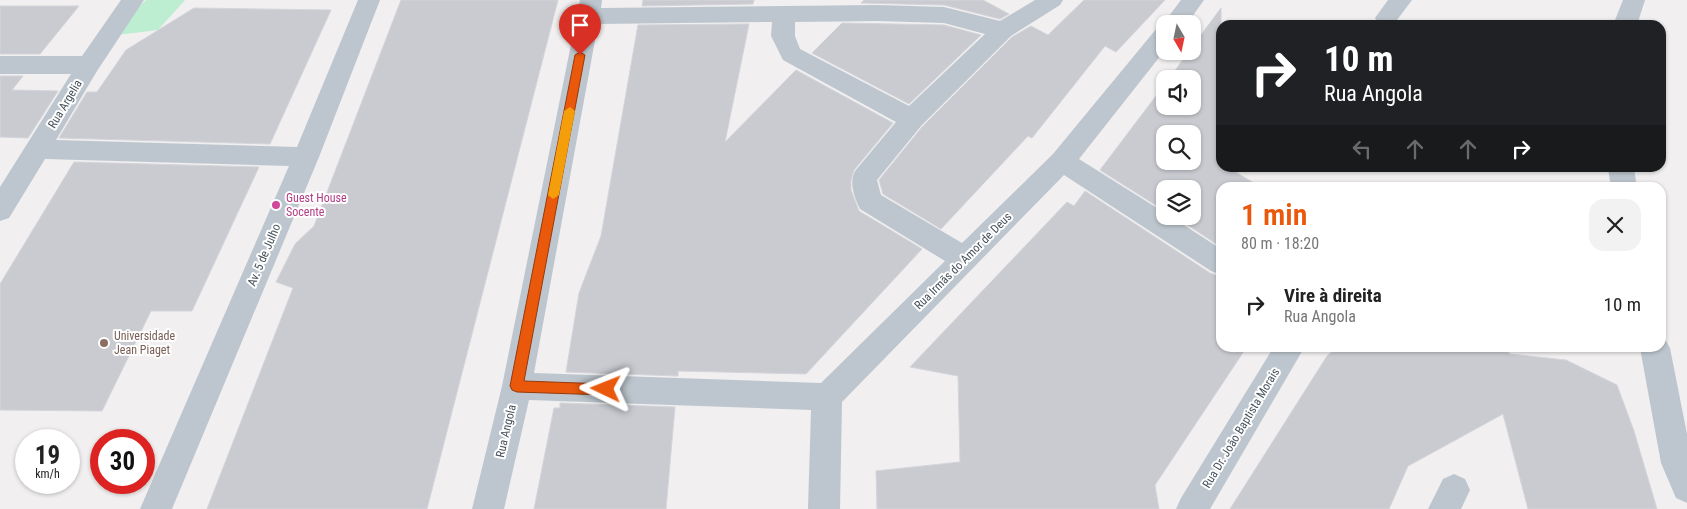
<!DOCTYPE html>
<html lang="pt">
<head>
<meta charset="utf-8">
<style>
  body { margin:0; font-family:"Roboto Condensed",sans-serif; background:#f2f2f2; color:#222; height:100vh; display:flex; flex-direction:column; font-size:19px; white-space:nowrap }
  * { box-sizing:border-box; margin:0 }
  p { font-size:16px; color:#767676 }
  .icon { flex:none; width:28px; height:28px; fill:none; stroke:currentColor; stroke-width:2; stroke-linecap:round; stroke-linejoin:round }
  .map { position:relative; flex:1; overflow:hidden }
  .sheet { position:absolute; left:1216px; top:182px; width:450px; height:170px; display:flex; flex-direction:column; background:#fff; border-radius:15px; box-shadow:0 1px 4px #0004 }
  .sheet>* { flex:none }
  .guide { position:absolute; left:1216px; top:20px; width:450px; height:152px; border-radius:15px; box-shadow:0 1px 4px #0004; background:#202124; color:#fff; overflow:hidden }
  .needle { width:32px; rotate:171deg }
  .fabs { position:absolute; left:1156px; top:15px; display:grid; gap:10px }
  .fabs a { display:grid; place-items:center; width:45px; height:45px; border-radius:10px; background:#fff; box-shadow:0 1px 4px #0004; font-size:25px }
  .speed { position:absolute; left:15px; top:429px; display:flex; gap:10px; font-size:25px; font-weight:700; text-align:center }
  .speed>* { display:grid; place-content:center; width:65px; height:65px; border-radius:50%; background:#fff; box-shadow:0 1px 4px #0004; line-height:1 }
  .speed small { font-size:12px; font-weight:400 }
  .speed .limit { border:8px solid #d22; background:#fff; color:#111 }
  .pin { position:absolute; display:grid; place-items:center; width:42px; height:42px; color:#fff; margin:-51px -21px; border-radius:50% 50% 50% 0; rotate:-45deg; box-shadow:0 0 5px #0007 }
  .pin .icon { rotate:45deg }
  .me { position:absolute; width:55px; margin:-28px; rotate:272deg; stroke-linejoin:round; filter:drop-shadow(0 0 4px #0008) }
  .turn { display:flex; align-items:center; gap:18px; height:105px; padding:0 25px; font-size:22px }
  .turn .icon { width:65px; height:65px; stroke-width:2.5 }
  .turn b { display:block; font-size:35px; line-height:42px }
  .lanes { display:flex; align-items:center; height:48px; padding:0 25px; background:#0003; justify-content:center; gap:25px; direction:ltr }
  .lanes .off { opacity:.35 }
  .round { display:grid; place-items:center; flex:none; width:52px; height:52px; border-radius:15px; background:#f2f2f2 }
  .overview { display:flex; align-items:center; justify-content:space-between; height:85px; padding:0 25px }
  h1 { font-size:30px; font-weight:600; line-height:38px; color:#ea580c }
  ul { padding:0; list-style:none }
  li { display:flex; align-items:center; gap:15px; height:75px; padding:0 25px }
  li div { flex:1 }
  li b { display:block; font-size:19px }
  li em { font-style:normal }
  .map>svg:first-child { display:block }
  .green { fill:#beeed1 }
  .building { fill:#c9cbd1; stroke:#d3d5da; fill-rule:evenodd }
  .lines { fill:none; stroke-linecap:round; stroke-linejoin:round }
  .minor { fill:#bdc6ce; fill-rule:evenodd }
  .route { fill:#ea580c; stroke:#983908 }
  .slow { fill:#f59e0b }
  .hotel-dot { fill:#d1479c; stroke:#fff; stroke-width:2 }
  .education-dot { fill:#8d6e63; stroke:#fff; stroke-width:2 }
  .labels { text-anchor:middle; stroke-width:4; stroke-linejoin:round; paint-order:stroke }
  .street-label { font-size:12px; fill:#47525c; stroke:#fff }
  .hotel-label { font-size:12px; fill:#b23c85; stroke:#fff; text-anchor:start }
  .education-label { font-size:12px; fill:#785e54; stroke:#fff; text-anchor:start }
</style>
</head>
<body>
<div class="map">
<svg width="1687" height="509" viewBox="0 0 1687 509">
  <rect width="100%" height="100%" fill="#f1efef"/>
  <polygon class="green" points="146,0 185,0 158,30 109,36"/>
  <g class="building">
    <polygon points="401,0 558,0 427,509 207,509 293,288 276,282 295,244 314,226"/>
    <polygon points="643,0 754,0 753,4 642,6"/>
    <polygon points="864,0 983,0 1009,14 1000,19 944,5 861,3"/>
    <polygon points="1084,0 1165,0 1116,52 1105,46 1032,138 1028,136 941,229 883,194 879,180 922,127 1012,37 1031,26 1048,35"/>
    <polygon points="0,6 79,6 40,54 0,54"/>
    <polygon points="194,8 331,10 270,144 59,138 87,92 97,92 126,50"/>
    <path d="M1221,8v160h8l33,20h-41v59l-47,-31h18v-27h-27v22l-65,-41 65,-86v22h27v-27h-23l20,-28h3v-4zM1165,134h27v27h-27z"/>
    <polygon points="842,23 944,25 981,35 909,104 812,53"/>
    <polygon points="749,24 725,142 796,70 893,123 854,170 851,180 851,190 859,211 922,249 806,374 678,371 678,376 566,372 579,293 601,236 638,25"/>
    <polygon points="0,76 23,76 12,90 58,91 28,138 0,137"/>
    <polygon points="74,162 259,167 192,311 151,311 102,411 0,410 0,284"/>
    <polygon points="1085,191 1210,273 1221,277 1221,348 1246,348 1155,485 1159,509 877,509 876,471 960,462 958,376 910,367 1067,202 1074,206"/>
    <polygon points="1336,348 1504,348 1510,354 1566,360 1617,385 1634,431 1657,509 1528,509 1503,414 1408,466 1389,509 1230,509 1327,356"/>
    <polygon points="560,403 675,407 666,509 534,509 554,408 560,408"/>
  </g>
  <g class="lines">
    <g class="minor">
      <polygon points="121,0 144,0 97,71 56,140 297,147 358,0 380,0 319,157 172,509 140,509 289,166 45,159 9,218 0,221 0,187 71,74 0,74 0,56 82,56"/>
      <path d="M580,0h22l-1,8 276,-3 67,2 56,14 35,-21h28l-3,5 -49,31 -90,90 -44,54 4,15 81,48 91,-89 104,-126 7,-2 -1,-2 18,-24h23l-17,24h-22v26l-86,109 86,54v3h5l51,33v26l-10,-4 -147,-96 -222,227 -2,107h-32l3,-99 -282,-10 -25,109h-32l30,-123zM877,21l67,2 41,11 -76,72 -109,-57 -5,-13v-14zM772,22l-1,14 12,24 113,62 -41,49c-6,11 -1,26 5,38l85,52 -124,122 -287,-10 64,-349z"/>
      <polygon points="1388,0 1412,0 1394,24 1378,24 1375,18"/>
      <polygon points="1623,0 1645,0 1637,25 1613,25"/>
      <polygon points="1608,168 1634,168 1637,188 1611,188"/>
      <polygon points="1661,337 1665,339 1670,348 1687,434 1687,503 1676,498 1661,463 1640,348 1661,348"/>
      <polygon points="1273,348 1304,348 1210,509 1176,509 1181,498"/>
      <polygon points="1454,474 1465,479 1470,490 1461,509 1428,509 1443,479"/>
    </g>
  </g>
  <polygon class="route" points="580,52 585,55 524,381 606,384 611,385 612,389 611,393 606,395 517,392 512,390 510,386 575,55"/>
  <polygon class="slow" points="570,107 575,111 559,195 553,199 548,195 564,111"/>
  <circle class="hotel-dot" cx="276" cy="205" r="5"/>
  <circle class="education-dot" cx="104" cy="343" r="5"/>
  <g class="labels">
    <g class="street-label">
      <text transform="translate(65 104) rotate(-59)" y="4">Rua Argelia</text>
      <text transform="translate(264 255) rotate(-67)" y="4">Av. 5 de Julho</text>
      <text transform="translate(963 261) rotate(-45)" y="4">Rua Irmãs do Amor de Deus</text>
      <text transform="translate(1241 428) rotate(-59)" y="4">Rua Dr. João Baptista Morais</text>
      <text transform="translate(506 431) rotate(-77)" y="4">Rua Angola</text>
    </g>
    <g class="hotel-label">
      <text x="286" y="202">Guest House<tspan x="286" dy="14">Socente</tspan></text>
    </g>
    <g class="education-label">
      <text x="114" y="340">Universidade<tspan x="114" dy="14">Jean Piaget</tspan></text>
    </g>
  </g>
</svg>
<div class="fabs">
<a><svg class="needle" viewBox="-14 -14 28 28"><path d="M0-13l5 13h-10z" fill="#e53935"/><path d="M0 13l5-13h-10z" fill="#767676"/></svg></a>
<a><svg class="icon" aria-label="sound" viewBox="0 0 24 24"><path d="M4 9h4l5-4v14l-5-4H4zM17 9q2 3 0 6"/></svg></a>
<a><svg class="icon" aria-label="search" viewBox="0 0 24 24"><circle cx="10" cy="10" r="6"/><path d="M15 15l6 6"/></svg></a>
<a><svg class="icon" aria-label="layers" viewBox="0 0 24 24"><path d="M12 4l9 5-9 5-9-5zM3 14l9 5 9-5"/></svg></a>
</div>
<div class="speed"><div>19<small>km/h</small></div><div class="limit">30</div></div>
<div class="pin" style="left:580px;top:55px;background:#d93025"><svg class="icon" aria-label="arrive" viewBox="0 0 24 24"><path d="M6 21V4h12l-3 4 3 4H6"/></svg></div>
<svg class="me" style="left:606px;top:389px" viewBox="-20 -20 40 40"><path d="M0-17L14 15 0 8-14 15z" fill="#ea580c" stroke="#fff" stroke-width="4"/></svg>
<div class="guide">
<div class="turn"><svg class="icon" aria-label="right" viewBox="0 0 24 24"><path d="M7 20v-9h11M14 6l5 5-5 5"/></svg><div><b>10 m</b>Rua Angola</div></div>
<div class="lanes"><svg class="icon off" aria-label="left" viewBox="0 0 24 24"><path d="M17 20v-9H6M10 6l-5 5 5 5"/></svg><svg class="icon off" aria-label="ahead" viewBox="0 0 24 24"><path d="M12 20V5M6 11l6-6 6 6"/></svg><svg class="icon off" aria-label="ahead" viewBox="0 0 24 24"><path d="M12 20V5M6 11l6-6 6 6"/></svg><svg class="icon" aria-label="right" viewBox="0 0 24 24"><path d="M7 20v-9h11M14 6l5 5-5 5"/></svg></div>
</div>
<section class="sheet">
<div class="overview"><div><h1>1 min</h1><p>80 m · 18:20</p></div><a class="round"><svg class="icon" aria-label="close" viewBox="0 0 24 24"><path d="M6 6l12 12M18 6L6 18"/></svg></a></div>
<ul>
<li><svg class="icon" aria-label="right" viewBox="0 0 24 24"><path d="M7 20v-9h11M14 6l5 5-5 5"/></svg><div><b>Vire à direita</b><p>Rua Angola</p></div><em>10 m</em></li>
</ul>
</section>
</div>
</body>
</html>
